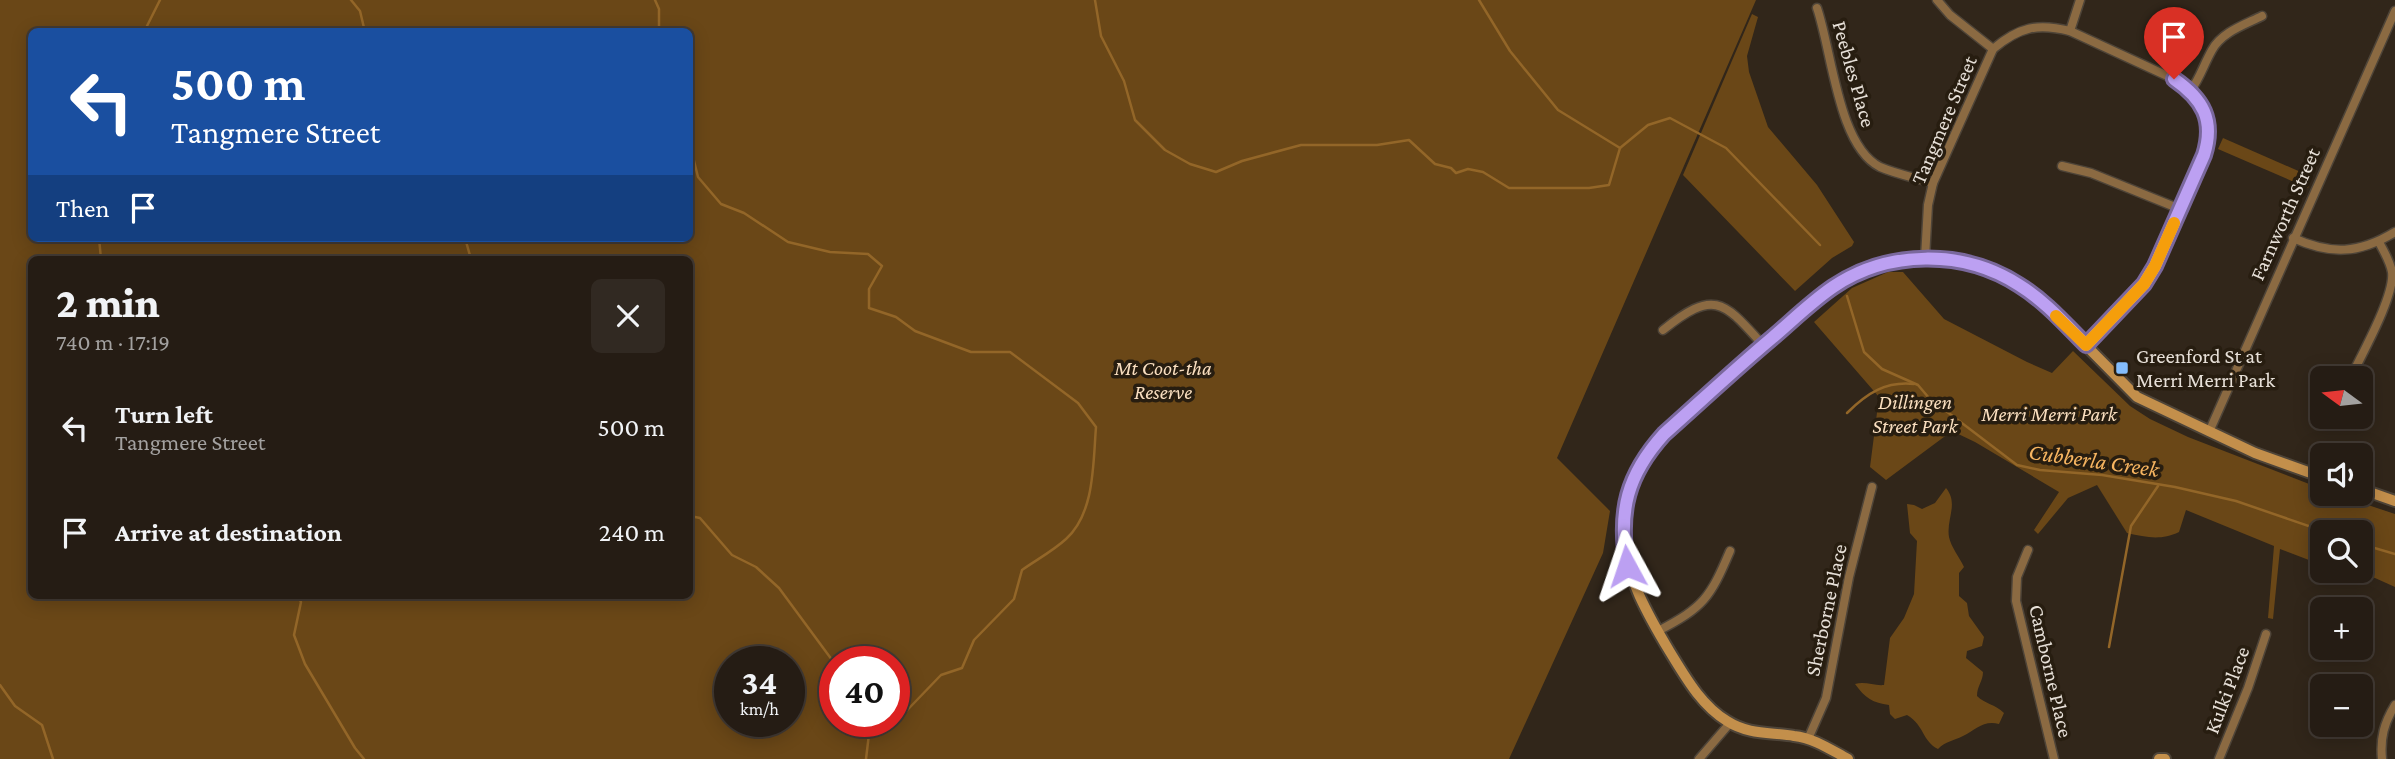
<!DOCTYPE html>
<html lang="en">
<head>
<meta charset="utf-8">
<style>
  body { margin:0; font-family:"Crimson Pro",serif; background:#312922; color:#f1f3f6; height:100vh; display:flex; flex-direction:column; font-size:26px; white-space:nowrap }
  * { box-sizing:border-box; margin:0 }
  p { font-size:23px; color:#a3a1a0 }
  .icon { flex:none; width:38px; height:38px; fill:none; stroke:currentColor; stroke-width:2; stroke-linecap:round; stroke-linejoin:round }
  .map { position:relative; flex:1; overflow:hidden }
  .side { position:absolute; left:28px; top:256px; width:665px; height:343px; display:flex; flex-direction:column; background:#251c14; border-radius:10px; box-shadow:0 4px 18px #0003,0 0 0 2px #423a34 }
  .side>* { flex:none }
  .top-card { position:absolute; left:28px; top:28px; width:665px; height:214px; border-radius:10px; box-shadow:0 4px 18px #0003,0 0 0 2px #423a34; background:#1a4fa0; color:#fff; overflow:hidden }
  .needle { width:46px; rotate:285deg }
  .tools { position:absolute; left:2310px; top:366px; display:grid; gap:14px }
  .tools a { display:grid; place-items:center; width:63px; height:63px; border-radius:10px; background:#251c14; box-shadow:0 4px 18px #0003,0 0 0 2px #423a34; font-size:35px }
  .speed { position:absolute; left:714px; top:646px; display:flex; gap:14px; font-size:35px; font-weight:700; text-align:center }
  .speed>* { display:grid; place-content:center; width:91px; height:91px; border-radius:50%; background:#251c14; box-shadow:0 4px 18px #0003,0 0 0 2px #423a34; line-height:1 }
  .speed small { font-size:18px; font-weight:400 }
  .speed .limit { border:10px solid #d22; background:#fff; color:#111 }
  .pin { position:absolute; display:grid; place-items:center; width:60px; height:60px; color:#fff; margin:-72px -30px; border-radius:50% 50% 50% 0; rotate:-45deg; box-shadow:0 0 7px #0007 }
  .pin .icon { rotate:45deg }
  .me { position:absolute; width:77px; margin:-38px; rotate:355deg; stroke-linejoin:round; filter:drop-shadow(0 0 5px #0008) }
  .turn { display:flex; align-items:center; gap:24px; height:147px; padding:0 28px; font-size:32px }
  .turn .icon { width:91px; height:91px; stroke-width:2.5 }
  .turn b { display:block; font-size:49px; line-height:60px }
  .then { display:flex; align-items:center; height:66px; padding:0 28px; background:#0003; gap:14px; font-size:26px }
  .round { display:grid; place-items:center; flex:none; width:74px; height:74px; border-radius:10px; background:#312922 }
  .overview { display:flex; align-items:center; justify-content:space-between; height:119px; padding:0 28px }
  h1 { font-size:42px; font-weight:800; line-height:52px }
  ul { padding:0; list-style:none }
  li { display:flex; align-items:center; gap:21px; height:105px; padding:0 28px }
  li div { flex:1 }
  li b { display:block; font-size:26px }
  li em { font-style:normal }
  .map>svg:first-child { display:block }
  .green { fill:#6a4717; fill-rule:evenodd }
  .lines { fill:none; stroke-linecap:round; stroke-linejoin:round }
  .stream { stroke:#936628; stroke-width:2.5 }
  .street-casing { stroke:#4e4438; stroke-width:11 }
  .secondary-casing { stroke:#4e4438; stroke-width:14 }
  .street { stroke:#8b6a42; stroke-width:8 }
  .secondary { stroke:#c38f4b; stroke-width:10 }
  .route-casing { stroke:#7a689d; stroke-width:18 }
  .route { stroke:#bca0f2; stroke-width:12 }
  .slow { stroke:#f59e0b; stroke-width:12 }
  .poi-dot { fill:#83bcfb; stroke:#271d10; stroke-width:2.5 }
  .labels { text-anchor:middle; stroke-width:7; stroke-linejoin:round; paint-order:stroke }
  .street-label { font-size:21px; fill:#e7e0d8; stroke:#271d10 }
  .poi-label { font-size:21px; fill:#e7e0d8; stroke:#271d10; text-anchor:start }
  .park-label { font-size:21px; font-style:italic; fill:#f9debf; stroke:#271d10 }
  .water-label { font-size:23px; font-style:italic; fill:#f6b460; stroke:#271d10 }
</style>
</head>
<body>
<div class="map">
<svg width="2395" height="759" viewBox="0 0 2395 759">
  <rect width="100%" height="100%" fill="#31261a"/>
  <g class="green">
    <path d="M0,0h1756l-199,458 53,53 -7,42 -94,206h-1509zM32,32h658v206h-658zM32,259h658v336h-658zM730,662h59v59h-59zM835,662h59v59h-59z"/>
    <polygon points="1752,14 1758,17 1747,56 1749,72 1768,127 1817,185 1854,242 1852,246 1832,258 1795,291 1683,175"/>
    <polygon points="2223,138 2312,177 2308,188 2218,149"/>
    <path d="M1888,272h15l41,47 83,43 25,11 21,-22 57,55 20,13 38,18 134,52v5h13l60,20v73l-20,-9 -30,-7 16,-1v-38h-39v33l-42,-16 -7,70 -5,-1 6,-72 -88,-36 -7,22c-19,9 -33,5 -52,1l-30,-48 -29,13 -30,36 -4,-4 25,-38 -84,-50 -23,-11 -66,49 -16,-13 9,-70 -65,-75 38,-34z"/>
    <path d="M1946,488c13,16 0,31 3,49 2,10 11,21 15,30l-5,6v23l8,7 2,13 15,21 -2,9 -15,5 -1,7 17,14c0,9 -6,14 -6,24 8,8 18,8 27,17l-5,11c-16,-4 -23,6 -36,12 -10,5 -17,5 -25,13 -16,-8 -13,-23 -31,-34l-12,4 -5,-5 -1,-9c-16,-2 -24,-7 -34,-21 10,-3 19,2 29,1l6,-47 14,-20 10,-24 3,-53 -7,-8 -3,-29 7,1 8,4 13,-6z"/>
  </g>
  <g class="lines">
    <g class="stream">
      <polyline points="351,0 360,11 365,32"/>
      <polyline points="655,0 659,9 659,32"/>
      <polyline points="1095,0 1101,36 1124,81 1135,120 1165,150 1190,164 1216,172 1242,161 1301,145 1377,145 1409,140 1435,164 1451,168 1456,173 1468,169 1483,172 1509,188 1589,188 1609,185 1620,148 1648,125 1670,118 1726,148 1820,245"/>
      <polyline points="1479,0 1510,51 1558,110 1620,148"/>
      <polyline points="147,32 147,26 160,0"/>
      <path d="M690,145l8,32 23,27 23,9 44,29 42,10 38,2 14,12 -13,23v19l27,9 19,14 56,21h39l68,51 18,24c-3,36 -1,86 -30,112 -13,12 -30,21 -44,31l-8,29 -40,41 -12,28 -21,7 -51,53 -10,6h-11"/>
      <polyline points="99,238 101,259"/>
      <polyline points="465,238 471,259"/>
      <polyline points="1847,296 1864,352 1882,369 1918,385 1929,398 2017,465 2040,470 2102,475 2175,487 2236,501 2326,532"/>
      <path d="M1847,413c20,-20 39,-32 67,-29"/>
      <polyline points="690,516 700,518 732,555 756,567 779,588 835,664"/>
      <polyline points="2361,544 2395,554"/>
      <polyline points="297,595 301,602 294,635 305,664 355,748 364,759"/>
      <polyline points="2109,647 2131,526 2158,486"/>
      <polyline points="0,685 15,706 42,725 53,759"/>
      <polyline points="865,721 869,734 866,759"/>
    </g>
    <defs>
      <g id="street">
        <polyline points="1937,0 1950,15 1993,49"/>
        <path d="M1817,8c15,43 21,138 63,159 16,7 36,11 53,16"/>
        <polyline points="2070,31 2080,0"/>
        <path d="M2191,90c9,-12 13,-26 21,-40 10,-18 32,-25 50,-34"/>
        <polyline points="2062,166 2091,173 2180,209"/>
        <path d="M2293,238c38,17 66,16 102,-6"/>
        <path d="M1925,258l3,-53 5,-22 60,-134c26,-22 44,-26 77,-18l104,48 17,11 17,30 1,21 -5,14 -49,111 -11,18 -58,61"/>
        <path d="M1663,330c52,-42 61,-28 100,15"/>
        <path d="M2352,375c11,-23 43,-80 40,-103 -2,-11 -8,-20 -13,-30"/>
        <polyline points="2209,432 2395,11"/>
        <polyline points="2028,550 2017,577 2016,601 2054,759"/>
        <path d="M1658,631c46,-24 52,-33 72,-80"/>
        <polyline points="1808,739 1826,698 1849,577 1872,487"/>
        <polyline points="1699,759 1730,723"/>
        <polyline points="2219,759 2248,688 2266,634"/>
        <path d="M2382,759c-2,-21 2,-36 13,-54"/>
      </g>
      <g id="secondary">
        <polyline points="2361,489 2395,501"/>
        <path d="M1848,759c-17,-9 -34,-21 -54,-23 -24,-4 -45,-1 -67,-15 -26,-16 -41,-43 -57,-69 -47,-78 -75,-141 -6,-218l167,-146 36,-18 18,-7 40,-5 33,3 31,8 29,15 23,16 96,97 118,56 67,24"/>
        <polyline points="2159,759 2165,759"/>
      </g>
    </defs>
    <use href="#street" class="street-casing"/>
    <use href="#secondary" class="secondary-casing"/>
    <use href="#street" class="street"/>
    <use href="#secondary" class="secondary"/>
  </g>
  <g class="lines">
    <defs>
      <path id="route" d="M1627,566c-9,-55 0,-91 37,-132 36,-32 71,-65 108,-96 20,-17 39,-36 61,-51 55,-37 130,-38 186,-2 26,16 46,39 67,60l58,-61 11,-18 49,-111c11,-35 -1,-56 -30,-76"/>
    </defs>
    <use href="#route" class="route-casing"/>
    <use href="#route" class="route"/>
    <polyline class="slow" points="2056,316 2086,345 2144,284 2155,266 2174,223"/>
  </g>
  <rect class="poi-dot" x="2115" y="361" width="14" height="14" rx="3.5"/>
  <g class="labels">
    <g class="street-label">
      <text transform="translate(1854 74) rotate(74)" y="7">Peebles Place</text>
      <text transform="translate(1944 120) rotate(-67)" y="7">Tangmere Street</text>
      <text transform="translate(2285 214) rotate(-66)" y="7">Farnworth Street</text>
      <text transform="translate(1826 610) rotate(-78)" y="7">Sherborne Place</text>
      <text transform="translate(2051 671) rotate(77)" y="7">Camborne Place</text>
      <text transform="translate(2227 690) rotate(-69)" y="7">Kulki Place</text>
    </g>
    <g class="poi-label">
      <text x="2136" y="363">Greenford St at<tspan x="2136" dy="24">Merri Merri Park</tspan></text>
    </g>
    <g class="park-label">
      <text x="1163" y="375">Mt Coot-tha<tspan x="1163" dy="24">Reserve</tspan></text>
      <text x="1915" y="409">Dillingen<tspan x="1915" dy="24">Street Park</tspan></text>
      <text x="2049" y="421">Merri Merri Park</text>
    </g>
    <g class="water-label">
      <text transform="translate(2094 460) rotate(8)" y="8">Cubberla Creek</text>
    </g>
  </g>
</svg>
<div class="tools">
<a><svg class="needle" viewBox="-14 -14 28 28"><path d="M0-13l5 13h-10z" fill="#e53935"/><path d="M0 13l5-13h-10z" fill="#a3a1a0"/></svg></a>
<a><svg class="icon" aria-label="sound" viewBox="0 0 24 24"><path d="M4 9h4l5-4v14l-5-4H4zM17 9q2 3 0 6"/></svg></a>
<a><svg class="icon" aria-label="search" viewBox="0 0 24 24"><circle cx="10" cy="10" r="6"/><path d="M15 15l6 6"/></svg></a>
<a>+</a>
<a>−</a>
</div>
<div class="speed"><div>34<small>km/h</small></div><div class="limit">40</div></div>
<div class="pin" style="left:2174px;top:79px;background:#d93025"><svg class="icon" aria-label="arrive" viewBox="0 0 24 24"><path d="M6 21V4h12l-3 4 3 4H6"/></svg></div>
<svg class="me" style="left:1627px;top:566px" viewBox="-20 -20 40 40"><path d="M0-17L14 15 0 8-14 15z" fill="#bca0f2" stroke="#fff" stroke-width="4"/></svg>
<div class="top-card">
<div class="turn"><svg class="icon" aria-label="left" viewBox="0 0 24 24"><path d="M17 20v-9H6M10 6l-5 5 5 5"/></svg><div><b>500 m</b>Tangmere Street</div></div>
<div class="then">Then<svg class="icon" aria-label="arrive" viewBox="0 0 24 24"><path d="M6 21V4h12l-3 4 3 4H6"/></svg></div>
</div>
<section class="side">
<div class="overview"><div><h1>2 min</h1><p>740 m · 17:19</p></div><a class="round"><svg class="icon" aria-label="close" viewBox="0 0 24 24"><path d="M6 6l12 12M18 6L6 18"/></svg></a></div>
<ul>
<li><svg class="icon" aria-label="left" viewBox="0 0 24 24"><path d="M17 20v-9H6M10 6l-5 5 5 5"/></svg><div><b>Turn left</b><p>Tangmere Street</p></div><em>500 m</em></li>
<li><svg class="icon" aria-label="arrive" viewBox="0 0 24 24"><path d="M6 21V4h12l-3 4 3 4H6"/></svg><div><b>Arrive at destination</b></div><em>240 m</em></li>
</ul>
</section>
</div>
</body>
</html>
